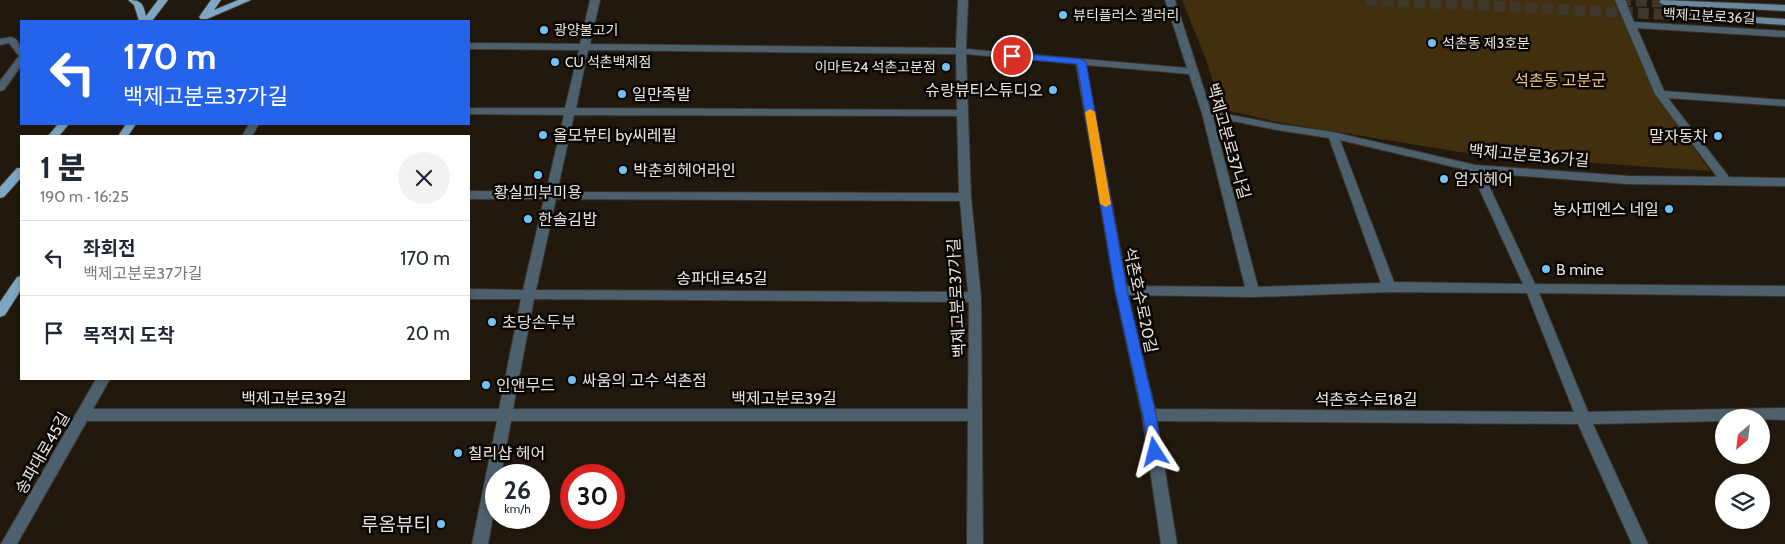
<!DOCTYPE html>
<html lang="ko">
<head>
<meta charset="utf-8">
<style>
  body { margin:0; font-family:Cabin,"Noto Sans KR",sans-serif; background:#f2f2f3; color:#1f2937; height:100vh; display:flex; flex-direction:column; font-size:19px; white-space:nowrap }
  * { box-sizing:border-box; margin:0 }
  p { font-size:16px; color:#747a83 }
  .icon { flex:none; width:28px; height:28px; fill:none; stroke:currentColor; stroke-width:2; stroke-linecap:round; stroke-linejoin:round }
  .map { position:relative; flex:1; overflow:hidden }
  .details { position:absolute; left:20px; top:135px; width:450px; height:245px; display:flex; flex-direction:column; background:#fff; border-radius:0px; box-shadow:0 2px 8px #0003 }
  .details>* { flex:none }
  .top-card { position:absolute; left:20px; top:20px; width:450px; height:105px; border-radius:0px; box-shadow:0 2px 8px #0003; background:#2563eb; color:#fff; overflow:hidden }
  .needle { width:32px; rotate:208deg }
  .controls { position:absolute; left:1715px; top:409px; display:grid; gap:10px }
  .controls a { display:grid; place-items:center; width:55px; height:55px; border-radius:50%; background:#fff; box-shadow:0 2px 8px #0003; font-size:25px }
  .speed { position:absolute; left:485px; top:464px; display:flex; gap:10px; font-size:25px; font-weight:700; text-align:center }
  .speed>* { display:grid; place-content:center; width:65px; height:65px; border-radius:50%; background:#fff; box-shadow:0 2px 8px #0003; line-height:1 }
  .speed small { font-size:12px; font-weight:400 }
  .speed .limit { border:8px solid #d22; background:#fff; color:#111 }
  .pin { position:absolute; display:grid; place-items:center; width:42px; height:42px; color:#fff; margin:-21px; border:2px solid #fff; border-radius:50%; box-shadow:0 1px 5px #0007 }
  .me { position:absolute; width:55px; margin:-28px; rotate:351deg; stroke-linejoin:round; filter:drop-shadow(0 0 4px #0008) }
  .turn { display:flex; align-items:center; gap:18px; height:105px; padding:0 20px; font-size:22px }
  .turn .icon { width:65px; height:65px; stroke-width:2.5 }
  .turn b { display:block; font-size:35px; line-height:42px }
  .round { display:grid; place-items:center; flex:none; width:52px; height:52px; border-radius:26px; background:#f2f2f3 }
  .headline { display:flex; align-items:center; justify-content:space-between; height:85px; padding:0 20px }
  h1 { font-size:30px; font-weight:800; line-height:38px }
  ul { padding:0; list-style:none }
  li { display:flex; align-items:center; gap:15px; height:75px; padding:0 20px; border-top:1px solid #e0e1e3 }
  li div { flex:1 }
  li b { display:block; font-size:19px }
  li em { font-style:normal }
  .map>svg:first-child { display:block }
  .green { fill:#412f0d }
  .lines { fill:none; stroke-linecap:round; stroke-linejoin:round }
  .secondary-tunnel { stroke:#3f372c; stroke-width:11; stroke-dasharray:11 5; stroke-linecap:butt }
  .minor-casing { stroke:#3d352a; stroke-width:2 }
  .secondary-casing { stroke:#3d352a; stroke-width:2 }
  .primary-casing { stroke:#3d352a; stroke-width:2 }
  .minor { fill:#4d606e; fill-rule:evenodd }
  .secondary { fill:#69889e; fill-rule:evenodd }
  .primary { fill:#7fa7c4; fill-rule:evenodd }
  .route { fill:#2563eb; stroke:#184099 }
  .slow { fill:#f59e0b }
  .poi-dot { fill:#73c1f5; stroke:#080502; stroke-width:2 }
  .labels { text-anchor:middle; stroke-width:5; stroke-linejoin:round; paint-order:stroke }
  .far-poi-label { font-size:14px; fill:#e9e4db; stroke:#080502; text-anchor:start }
  .far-street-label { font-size:14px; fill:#e9e4db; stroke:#080502 }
  .park-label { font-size:16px; fill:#ecc27b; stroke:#080502 }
  .poi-label { font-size:16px; fill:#e9e4db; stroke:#080502; text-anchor:start }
  .street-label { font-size:16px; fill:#e9e4db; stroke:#080502 }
  .near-poi-label { font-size:19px; fill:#e9e4db; stroke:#080502; text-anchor:end }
</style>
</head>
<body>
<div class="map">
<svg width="1785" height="544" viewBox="0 0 1785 544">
  <rect width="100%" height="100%" fill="#21190d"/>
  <polygon class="green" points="1182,0 1614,0 1653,91 1710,171 1478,155 1277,122 1221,109 1207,62"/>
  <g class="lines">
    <g class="secondary-tunnel">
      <polyline points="1366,0 1677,15"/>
      <polyline points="1620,0 1664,2"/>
    </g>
    <defs>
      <g id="minor">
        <path d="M590,0h10l-10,44 366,4 2,-48h10l-2,49 221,19 -22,-68h10l36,111 66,13 56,8 142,33 153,11 89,1 -62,-83 -40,-94h10l9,22 151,9v6l-148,-9 27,63 121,9v6l-117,-8 61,79 56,1v8l-157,-2 -145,-11 52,111 250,2v10l-246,-3 49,119 197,-4v12l-61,-2v3l-131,3 55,120h-16l-54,-120 -421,-3 20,123h-16l-19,-129 -27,-125 -39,-226 -110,-10 5,143 10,100 2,247h-16l1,-123h-457l-10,54h-5v25l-8,44h-16l25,-123h-410l-70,123h-16l95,-165h14l-17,30h406l22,-110h-52v-10l54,1 21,-91h-75v-8l77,1 18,-77 -95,-1v-6h96l14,-58 -110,-1v-6l111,1zM588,50l368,4 1,56 -381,-2zM1086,65l103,9 13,39 43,174 -118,-1zM574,115l383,1 2,77 -402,-1zM1213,117l64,13 52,8 52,145 -123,4zM1340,140l131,31 52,113 -129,-2zM556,199l404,2 8,91 -432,-2zM1389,292l138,1 47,119 -419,-3 -27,-114 125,2zM534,299l435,3 -1,107h-455z"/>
        <path d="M11,37c9,2 10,11 10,19l-3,-1 -9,-12 -9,2v-6z"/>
        <polygon points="21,56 21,66 4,90 0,91 0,81 18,57"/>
        <polygon points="249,124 259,124 252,136 242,136"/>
      </g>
      <g id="secondary">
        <polygon points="1661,0 1785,5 1785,11 1664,5 1659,2"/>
        <polygon points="1677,12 1785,19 1785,25 1674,17 1674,13"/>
      </g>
      <g id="primary">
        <path d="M128,0c14,0 15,4 18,16l12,-16h10l-16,21h-13l-5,-16z"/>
        <polygon points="211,0 221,0 214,10 238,0 251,0 207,19 201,19 199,17"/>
        <polygon points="58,124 69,124 59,136 48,136"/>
        <polygon points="126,124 136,124 128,136 118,136"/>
        <polygon points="17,168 21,168 21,178 4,197 0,198 0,187"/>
        <polygon points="21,276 21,290 5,315 0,317 0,302 17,277"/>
      </g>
    </defs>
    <use href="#minor" class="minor-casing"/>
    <use href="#secondary" class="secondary-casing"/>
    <use href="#primary" class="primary-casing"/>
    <use href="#minor" class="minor"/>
    <use href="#secondary" class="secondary"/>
    <use href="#primary" class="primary"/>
  </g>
  <polygon class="route" points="1012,53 1081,59 1086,62 1127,290 1156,415 1162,452 1160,456 1150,456 1148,452 1143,415 1115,290 1077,64 1009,58 1009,54"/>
  <polygon class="slow" points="1090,109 1095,112 1111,204 1106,207 1100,204 1085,112"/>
  <g class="poi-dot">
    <circle cx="1063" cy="15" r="5"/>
    <circle cx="544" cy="30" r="5"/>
    <circle cx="1432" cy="43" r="5"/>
    <circle cx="555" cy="62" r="5"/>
    <circle cx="946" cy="67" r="5"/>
    <circle cx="1053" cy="90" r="5"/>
    <circle cx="622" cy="94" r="5"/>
    <circle cx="543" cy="135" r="5"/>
    <circle cx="1718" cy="136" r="5"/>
    <circle cx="623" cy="170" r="5"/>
    <circle cx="538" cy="175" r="5"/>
    <circle cx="1444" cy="179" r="5"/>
    <circle cx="1669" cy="209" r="5"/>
    <circle cx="528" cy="219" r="5"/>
    <circle cx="1546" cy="269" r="5"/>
    <circle cx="492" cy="322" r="5"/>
    <circle cx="572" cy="380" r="5"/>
    <circle cx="486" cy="385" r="5"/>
    <circle cx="458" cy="453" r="5"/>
    <circle cx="441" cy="524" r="5"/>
  </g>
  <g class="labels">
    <g class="far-poi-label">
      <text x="1073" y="20">뷰티플러스 갤러리</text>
      <text x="554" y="35">광양불고기</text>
      <text x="1442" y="48">석촌동 제3호분</text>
      <text x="565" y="67">CU 석촌백제점</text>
      <text x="936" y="72" text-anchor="end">이마트24 석촌고분점</text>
    </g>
    <g class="far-street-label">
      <text transform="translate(1709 16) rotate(3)" y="5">백제고분로36길</text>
    </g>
    <g class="park-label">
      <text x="1560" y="86">석촌동 고분군</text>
    </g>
    <g class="poi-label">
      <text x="1043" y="96" text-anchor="end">슈랑뷰티스튜디오</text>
      <text x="632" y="100">일만족발</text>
      <text x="553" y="141">올모뷰티 by씨레필</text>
      <text x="1708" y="142" text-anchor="end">말자동차</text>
      <text x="633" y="176">박춘희헤어라인</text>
      <text x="1454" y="185">엄지헤어</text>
      <text x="538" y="198" text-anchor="middle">황실피부미용</text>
      <text x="1659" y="215" text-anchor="end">농사피엔스 네일</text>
      <text x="538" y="225">한솔김밥</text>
      <text x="1556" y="275">B mine</text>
      <text x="502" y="328">초당손두부</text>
      <text x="582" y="386">싸움의 고수 석촌점</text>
      <text x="496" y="391">인앤무드</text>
      <text x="468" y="459">칠리샵 헤어</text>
    </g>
    <g class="street-label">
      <text transform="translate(1229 141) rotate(74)" y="6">백제고분로37나길</text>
      <text transform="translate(1529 155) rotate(5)" y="6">백제고분로36가길</text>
      <text x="722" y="284">송파대로45길</text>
      <text transform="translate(956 298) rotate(-93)" y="6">백제고분로37가길</text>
      <text transform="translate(1141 300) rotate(78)" y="6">석촌호수로20길</text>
      <text x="294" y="404">백제고분로39길</text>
      <text x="784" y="404">백제고분로39길</text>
      <text x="1366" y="405">석촌호수로18길</text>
      <text transform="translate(42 453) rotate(-60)" y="6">송파대로45길</text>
    </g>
    <g class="near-poi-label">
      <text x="431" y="531">루옴뷰티</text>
    </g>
  </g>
</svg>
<div class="controls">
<a><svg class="needle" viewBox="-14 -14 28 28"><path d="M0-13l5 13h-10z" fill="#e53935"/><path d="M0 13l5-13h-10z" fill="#747a83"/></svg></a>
<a><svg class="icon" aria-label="layers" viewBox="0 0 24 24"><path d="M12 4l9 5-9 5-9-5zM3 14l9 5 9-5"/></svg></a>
</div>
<div class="speed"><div>26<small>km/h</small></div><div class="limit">30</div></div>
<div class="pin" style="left:1012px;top:56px;background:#d93025"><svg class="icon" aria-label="arrive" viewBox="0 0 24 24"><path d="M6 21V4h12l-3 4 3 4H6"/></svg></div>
<svg class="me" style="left:1155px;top:452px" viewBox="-20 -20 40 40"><path d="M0-17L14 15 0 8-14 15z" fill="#2563eb" stroke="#fff" stroke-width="4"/></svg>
<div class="top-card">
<div class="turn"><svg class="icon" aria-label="left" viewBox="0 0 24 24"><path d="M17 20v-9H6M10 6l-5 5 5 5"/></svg><div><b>170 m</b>백제고분로37가길</div></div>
</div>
<section class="details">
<div class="headline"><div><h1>1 분</h1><p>190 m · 16:25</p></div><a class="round"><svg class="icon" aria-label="close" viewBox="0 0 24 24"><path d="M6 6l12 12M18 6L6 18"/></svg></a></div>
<ul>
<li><svg class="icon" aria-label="left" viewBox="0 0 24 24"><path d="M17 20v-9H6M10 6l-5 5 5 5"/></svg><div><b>좌회전</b><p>백제고분로37가길</p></div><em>170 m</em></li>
<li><svg class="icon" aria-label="arrive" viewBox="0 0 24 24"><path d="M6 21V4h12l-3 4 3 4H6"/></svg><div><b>목적지 도착</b></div><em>20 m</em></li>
</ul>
</section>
</div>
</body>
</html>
